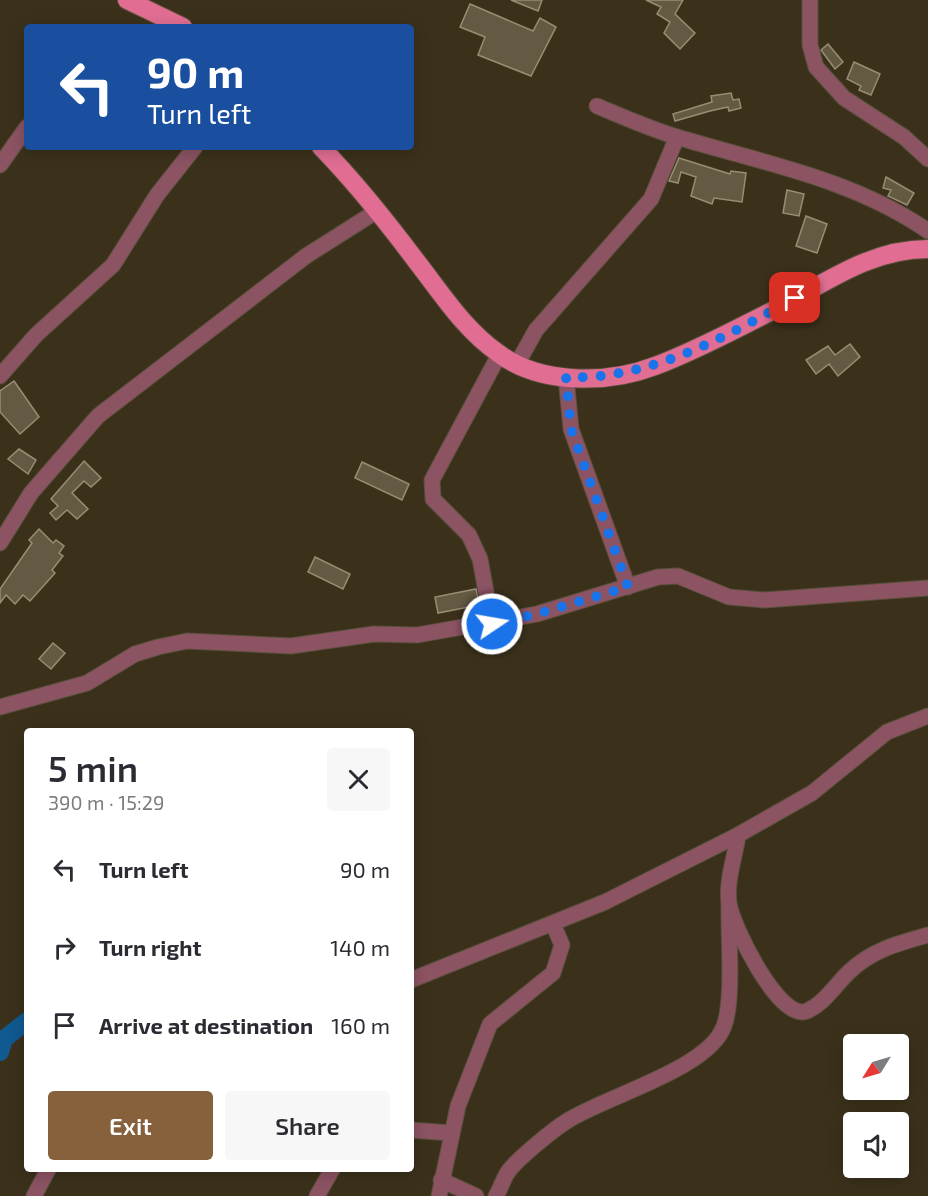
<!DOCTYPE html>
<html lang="en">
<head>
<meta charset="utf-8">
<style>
  body { margin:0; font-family:"Exo 2",sans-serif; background:#f7f7f7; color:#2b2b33; height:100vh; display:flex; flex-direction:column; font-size:22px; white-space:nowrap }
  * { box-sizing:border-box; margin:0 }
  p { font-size:20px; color:#7c7c81 }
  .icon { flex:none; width:33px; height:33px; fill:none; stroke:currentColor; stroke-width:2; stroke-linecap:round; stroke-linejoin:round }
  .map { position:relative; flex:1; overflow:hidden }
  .details { position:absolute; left:24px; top:728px; width:390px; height:444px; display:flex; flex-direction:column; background:#fff; border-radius:6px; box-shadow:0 3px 15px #0003 }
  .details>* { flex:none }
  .hud { position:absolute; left:24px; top:24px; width:390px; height:126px; border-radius:6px; box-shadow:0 3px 15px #0003; background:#1a4fa0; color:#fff; overflow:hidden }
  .needle { width:39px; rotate:233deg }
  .fabs { position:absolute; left:843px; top:1034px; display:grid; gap:12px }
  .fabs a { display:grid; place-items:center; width:66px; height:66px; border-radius:6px; background:#fff; box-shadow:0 3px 15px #0003; font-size:30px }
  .pin { position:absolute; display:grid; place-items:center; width:51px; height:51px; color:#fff; margin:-26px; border-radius:12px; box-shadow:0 3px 9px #0006 }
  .me { position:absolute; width:66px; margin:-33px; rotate:78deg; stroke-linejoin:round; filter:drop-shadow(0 0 4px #0008) }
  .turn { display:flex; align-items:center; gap:21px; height:126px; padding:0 24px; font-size:27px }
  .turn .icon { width:78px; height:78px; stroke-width:2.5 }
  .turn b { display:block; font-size:42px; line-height:51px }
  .round { display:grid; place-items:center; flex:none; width:63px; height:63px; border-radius:6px; background:#f7f7f7 }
  .headline { display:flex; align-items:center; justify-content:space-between; height:102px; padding:0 24px }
  h1 { font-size:36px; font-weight:600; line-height:45px }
  .button { display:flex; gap:12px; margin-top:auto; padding:12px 24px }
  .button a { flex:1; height:69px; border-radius:6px; background:#86613c; color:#fff; font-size:24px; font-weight:600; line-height:69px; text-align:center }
  .button a+a { background:#f7f7f7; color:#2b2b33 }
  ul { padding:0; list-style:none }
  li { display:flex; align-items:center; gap:18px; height:78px; padding:0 24px }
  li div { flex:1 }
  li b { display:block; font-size:22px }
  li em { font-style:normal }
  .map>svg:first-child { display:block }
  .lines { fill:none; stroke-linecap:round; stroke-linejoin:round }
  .river { stroke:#105991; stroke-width:18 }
  .building { fill:#645942; stroke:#988d74; stroke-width:1.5 }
  .minor-casing { stroke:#59503b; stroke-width:17 }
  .major-casing { stroke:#59503b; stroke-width:20 }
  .minor { stroke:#8c5363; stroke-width:15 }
  .major { stroke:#e16e92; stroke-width:18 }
  .route { stroke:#1a73e8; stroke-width:10; stroke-dasharray:0 18 }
</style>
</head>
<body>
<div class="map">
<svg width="928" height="1196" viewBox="0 0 928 1196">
  <rect width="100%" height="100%" fill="#3b311b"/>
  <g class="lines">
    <polyline class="river" points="0,1052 4,1039 27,1021"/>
  </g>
  <g class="building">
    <polygon points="511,0 542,0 538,11"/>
    <polygon points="646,0 683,0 675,14 695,33 680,49 664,33 670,22 657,14 661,7"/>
    <polygon points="470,4 533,31 540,18 556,27 531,76 478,55 485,37 460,27"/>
    <polygon points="828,44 843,62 835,69 821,50"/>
    <polygon points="854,62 880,74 871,95 859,90 861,86 847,79"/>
    <polygon points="731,93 733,100 739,99 741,108 729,111 728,107 710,111 675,121 673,114 712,102 711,96"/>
    <polygon points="679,158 730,174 731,171 746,173 742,202 714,198 712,204 691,196 696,177 681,172 678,183 669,181"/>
    <polygon points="886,177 914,193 907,205 888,196 891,190 883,188"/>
    <polygon points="787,190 804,194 799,216 783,213"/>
    <polygon points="806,216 827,224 817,253 796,246"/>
    <polygon points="850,344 860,357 838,376 829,364 816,374 806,360 828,346 835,355"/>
    <polygon points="14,381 39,417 20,434 0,412 0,391"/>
    <polygon points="19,449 36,460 28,474 8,459"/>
    <polygon points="84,461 101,478 91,487 84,481 72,493 88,509 77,519 67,510 56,520 50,513 58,506 51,499"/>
    <polygon points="362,462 409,484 402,500 355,478"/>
    <polygon points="39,529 53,543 56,540 64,546 59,553 63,556 52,570 55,573 30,601 23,595 15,604 6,595 0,603 0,589 32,543 29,540"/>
    <polygon points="315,557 350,574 343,589 308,572"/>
    <polygon points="476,589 479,605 438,613 435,597"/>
    <polygon points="53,643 65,653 51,669 39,659"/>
  </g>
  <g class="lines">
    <defs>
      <g id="minor">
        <polyline points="810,0 810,45 816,67 844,98 904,137 928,159"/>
        <path d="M597,106c26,11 53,23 80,31 86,26 176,42 251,94"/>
        <polyline points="0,165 27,127"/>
        <polyline points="517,364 536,330 651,199 677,137"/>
        <polyline points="0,376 36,335 113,265 157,195 195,147"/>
        <polyline points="566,377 571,429 628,587"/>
        <polyline points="0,543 31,493 98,416 306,256 377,211"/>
        <polyline points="492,624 480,559 469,535 433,499 432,480 499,355"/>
        <polyline points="0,707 87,683 135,654 158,647 187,641 291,646 374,634 417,635 537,614 658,577 678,576 729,597 765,600 928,588"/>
        <path d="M738,835c-3,23 -12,45 -9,68 3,22 50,119 78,108 18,-8 29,-27 43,-40 22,-21 49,-28 78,-36"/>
        <polyline points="411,980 605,902 738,835 812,793 887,732 928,716"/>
        <polyline points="411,1130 451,1133"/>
        <polyline points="441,1180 476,1196"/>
        <polyline points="34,1196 49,1168"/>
        <polyline points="317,1196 333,1168"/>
        <polyline points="439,1196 458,1106 490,1024 553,973 562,945 553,924"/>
        <path d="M496,1196c5,-8 7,-17 12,-24 8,-12 46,-43 59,-51 39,-25 142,-52 157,-95 10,-26 4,-91 5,-122"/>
      </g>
      <g id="major">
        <polyline points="127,0 183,27"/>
        <path d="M321,147c35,36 66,75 96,115 25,32 47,67 81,91 42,32 110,31 157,13 38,-14 75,-34 111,-52 53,-26 100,-65 162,-65"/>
      </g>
    </defs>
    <use href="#minor" class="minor-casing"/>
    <use href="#major" class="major-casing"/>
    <use href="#minor" class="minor"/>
    <use href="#major" class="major"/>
  </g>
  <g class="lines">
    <path class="route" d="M492,624l45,-10 91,-27 -57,-158 -5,-52c81,4 160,-40 229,-79"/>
  </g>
</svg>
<div class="fabs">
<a><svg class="needle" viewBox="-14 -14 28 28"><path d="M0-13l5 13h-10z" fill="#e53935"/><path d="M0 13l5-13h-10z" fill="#7c7c81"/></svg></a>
<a><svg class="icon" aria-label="sound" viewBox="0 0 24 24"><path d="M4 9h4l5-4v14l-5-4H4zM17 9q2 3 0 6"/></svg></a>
</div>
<div class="pin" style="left:795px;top:298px;background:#d93025"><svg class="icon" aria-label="arrive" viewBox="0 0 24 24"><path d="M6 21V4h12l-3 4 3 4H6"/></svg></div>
<svg class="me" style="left:492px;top:624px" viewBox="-20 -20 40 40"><circle r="17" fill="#1a73e8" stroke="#fff" stroke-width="3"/><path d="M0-11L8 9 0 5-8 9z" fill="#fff"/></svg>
<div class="hud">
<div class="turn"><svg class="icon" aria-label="left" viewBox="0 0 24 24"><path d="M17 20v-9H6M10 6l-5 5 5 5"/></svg><div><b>90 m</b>Turn left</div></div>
</div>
<section class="details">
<div class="headline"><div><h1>5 min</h1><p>390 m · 15:29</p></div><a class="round"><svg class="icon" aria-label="close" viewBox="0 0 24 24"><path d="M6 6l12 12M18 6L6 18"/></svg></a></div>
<ul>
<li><svg class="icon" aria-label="left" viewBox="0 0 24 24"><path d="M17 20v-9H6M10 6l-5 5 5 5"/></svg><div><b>Turn left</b></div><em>90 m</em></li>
<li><svg class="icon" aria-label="right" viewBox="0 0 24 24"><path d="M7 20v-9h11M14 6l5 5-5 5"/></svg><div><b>Turn right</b></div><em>140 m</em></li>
<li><svg class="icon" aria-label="arrive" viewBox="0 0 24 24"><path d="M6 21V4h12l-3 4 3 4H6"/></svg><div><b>Arrive at destination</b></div><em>160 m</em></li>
</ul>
<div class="button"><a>Exit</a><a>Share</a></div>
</section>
</div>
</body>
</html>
